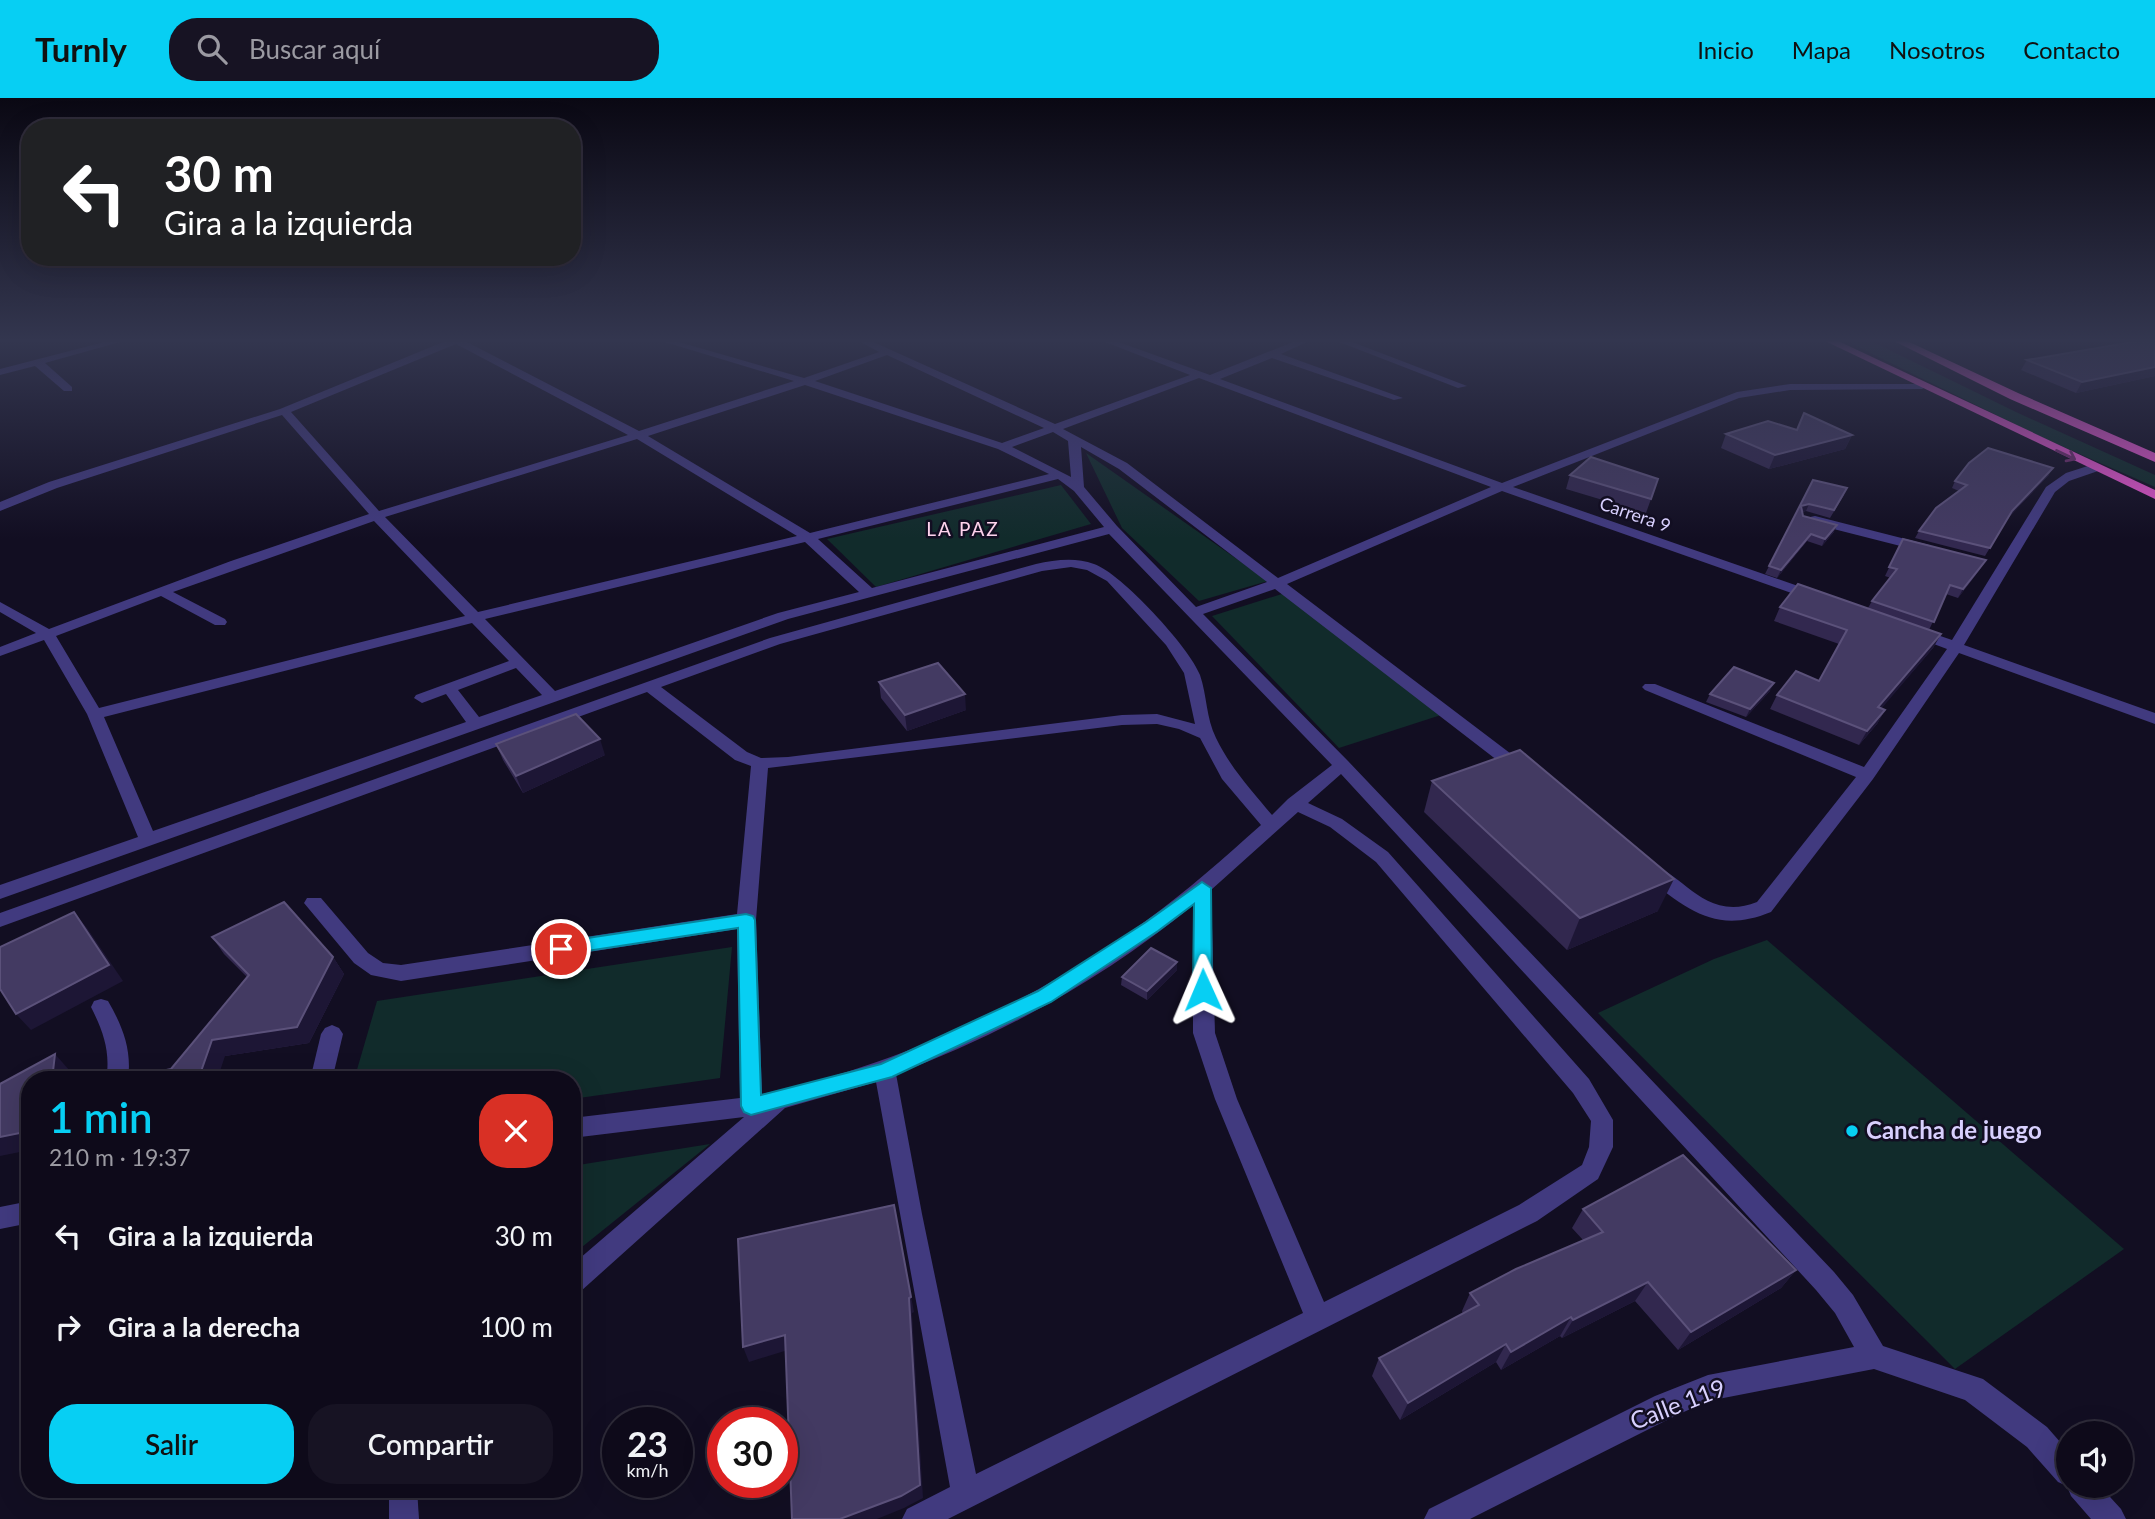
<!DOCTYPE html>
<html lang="es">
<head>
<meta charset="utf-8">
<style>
  body { margin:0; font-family:Lato,sans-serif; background:#171323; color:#f1f3f6; height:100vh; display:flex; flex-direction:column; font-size:26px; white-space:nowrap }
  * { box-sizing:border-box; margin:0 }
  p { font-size:23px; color:#9b9aa2 }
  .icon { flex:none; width:38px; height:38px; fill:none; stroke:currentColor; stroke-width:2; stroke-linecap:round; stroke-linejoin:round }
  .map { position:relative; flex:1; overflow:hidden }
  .sheet { position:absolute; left:21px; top:973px; width:560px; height:427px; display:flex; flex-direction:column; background:#0e0a1a; border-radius:28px; box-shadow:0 7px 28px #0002,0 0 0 2px #2e2b39 }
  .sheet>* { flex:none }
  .banner { position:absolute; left:21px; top:21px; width:560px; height:147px; border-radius:28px; box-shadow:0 7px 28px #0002,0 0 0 2px #2e2b39; background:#202124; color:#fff; overflow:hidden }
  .tools { position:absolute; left:2056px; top:1323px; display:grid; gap:14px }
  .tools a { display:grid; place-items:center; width:77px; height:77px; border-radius:50%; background:#0e0a1a; box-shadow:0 7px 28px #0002,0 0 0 2px #2e2b39; font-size:35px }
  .speed { position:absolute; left:602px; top:1309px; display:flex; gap:14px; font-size:35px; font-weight:700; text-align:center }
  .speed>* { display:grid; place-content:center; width:91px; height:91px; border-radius:50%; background:#0e0a1a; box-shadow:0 7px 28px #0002,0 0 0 2px #2e2b39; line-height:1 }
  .speed small { font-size:18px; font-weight:400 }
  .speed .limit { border:10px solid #d22; background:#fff; color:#111 }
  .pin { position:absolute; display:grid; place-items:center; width:60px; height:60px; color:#fff; margin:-30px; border:4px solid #fff; border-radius:50%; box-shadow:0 2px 7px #0007 }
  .me { position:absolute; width:77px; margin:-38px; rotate:359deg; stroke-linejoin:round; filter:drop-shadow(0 0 5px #0008) }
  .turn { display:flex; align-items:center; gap:24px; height:147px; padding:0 28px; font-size:32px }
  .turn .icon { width:91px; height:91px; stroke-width:2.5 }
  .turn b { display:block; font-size:49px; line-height:60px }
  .round { display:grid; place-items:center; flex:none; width:74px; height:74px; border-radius:28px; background:#171323 }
  .headline { display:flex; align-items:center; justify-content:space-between; height:119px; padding:0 28px }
  h1 { font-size:42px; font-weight:600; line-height:52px; color:#07cff3 }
  .button { display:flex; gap:14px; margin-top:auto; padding:14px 28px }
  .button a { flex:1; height:80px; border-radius:28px; background:#07cff3; color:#111; font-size:28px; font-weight:600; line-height:80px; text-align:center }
  .button a+a { background:#171323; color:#f1f3f6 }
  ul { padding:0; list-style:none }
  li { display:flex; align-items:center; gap:21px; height:91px; padding:0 28px }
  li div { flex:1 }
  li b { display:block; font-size:26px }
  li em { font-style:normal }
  header { display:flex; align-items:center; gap:42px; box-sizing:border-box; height:98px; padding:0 35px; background:#07cff3; color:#111 }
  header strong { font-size:33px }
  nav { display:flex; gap:38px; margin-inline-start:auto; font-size:24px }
  .search { width:490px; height:63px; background:#171323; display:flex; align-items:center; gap:18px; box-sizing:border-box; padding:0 24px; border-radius:28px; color:#9b9aa2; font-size:26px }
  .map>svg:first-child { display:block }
  .green { fill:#112b2b }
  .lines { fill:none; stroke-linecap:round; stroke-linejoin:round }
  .minor { fill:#413a7f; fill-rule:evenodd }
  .trunk { fill:#e054ca; fill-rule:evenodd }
  .wall { fill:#32284f }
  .shaded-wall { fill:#1d1635 }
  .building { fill:#433a62; stroke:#5b517a; stroke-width:2 }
  .oneway { stroke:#6f2e6e }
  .route { fill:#07cff3; stroke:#05879e; stroke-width:2 }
  .poi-dot { fill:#07cff3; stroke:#120e22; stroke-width:2.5 }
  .labels { text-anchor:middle; stroke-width:5; stroke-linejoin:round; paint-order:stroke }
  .far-street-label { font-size:18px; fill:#d8d0fe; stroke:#120e22 }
  .far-neighbourhood-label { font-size:19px; letter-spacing:2px; fill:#fed2ec; stroke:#120e22 }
  .near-poi-label { font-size:24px; font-weight:bold; fill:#d8d0fe; stroke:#120e22; text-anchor:start }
  .near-street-label { font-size:24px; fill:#d8d0fe; stroke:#120e22 }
</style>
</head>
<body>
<header>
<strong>Turnly</strong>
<div class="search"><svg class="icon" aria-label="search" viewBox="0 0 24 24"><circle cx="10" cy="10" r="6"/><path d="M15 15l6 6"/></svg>Buscar aquí</div>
<nav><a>Inicio</a><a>Mapa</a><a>Nosotros</a><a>Contacto</a></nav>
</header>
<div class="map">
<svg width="2155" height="1421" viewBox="0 0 2155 1421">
  <rect width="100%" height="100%" fill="#120e22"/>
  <g class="green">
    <polygon points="1844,242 1869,242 2016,314 2155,377 2155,389 2041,339"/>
    <polygon points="1086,355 1268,483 1199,503 1122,430"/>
    <polygon points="1061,387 1091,426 876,489 827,441"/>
    <polygon points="1285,495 1441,617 1339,650 1212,518"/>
    <polygon points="1767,842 2124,1151 1955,1271 1598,915 1714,861"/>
    <polygon points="732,849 720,980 572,1001 572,982 354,982 377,903"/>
    <polygon points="710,1046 572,1157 572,1068"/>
  </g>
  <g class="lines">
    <g class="minor">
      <polygon points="112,242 127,242 45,265 72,289 72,293 64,293 35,268 0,277 0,271"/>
      <path d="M448,242h15l176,91 155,-50 -136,-41h14l132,38 75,-26 -22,-12h12l186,84 135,-49 -90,-35h13l97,35 88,-35h13l-30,14 122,44 -9,2 -122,-42 -52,21 282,104 235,-91 53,-8h136l1,2 -5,3 -132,1 -51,8 -226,89 308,107v6h-10l-309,-109 -215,93 240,182 2,4 -2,4h-12l-240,-185 -72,25 145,147 486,511 19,23 30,51 100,33 64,48 21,24v35h32l21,23 5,10h-35l-20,-23 -4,-10 -9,-4 -31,-35 -62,-47 -91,-31 -166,32 -33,15 -205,103h-46l5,-10 226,-113 53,-21 146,-28 -19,-34 -19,-23 -475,-516 -33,29 34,16 46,33 201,227 24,41v27l-15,32 -61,42 -589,298h-46l5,-10 43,-22 -74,-405 -91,26 -204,183 -9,3v-29l172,-148 -172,21v-20l168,-20 -3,-169 -336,52 -30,-6 -17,-12 -50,-60 3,-5h14l47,55 15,10 18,2 336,-51 14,-148 -16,-6 -88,-68 -647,235v-14l770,-275 266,-74c19,-4 39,-7 58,0 27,9 96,84 106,111 7,20 6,43 16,63 14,29 35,52 56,77l16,-16 44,-34 -223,-231 -321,85 -788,280v-14l138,-48 -51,-123 -43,-74 -44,16v-9l36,-14 -36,-21v-10l49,27 182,-68 138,-47 -87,-99 -225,73 -57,23v-9l49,-20 231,-73zM456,246l172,91 -249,76 -88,-99zM887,257l157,73 -42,15 -187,-62zM1199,280l292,109 -213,91 -151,-115 -64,-34zM805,287l193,64 51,25 -239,59 -162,-97zM1053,334l15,9 3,36 -59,-30zM637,341l160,97 -319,76 -93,-95zM1081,349l38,22 148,113 -71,25 -79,-81 -33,-39zM1058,381l16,12 30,36 -232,61 -54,-49zM374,423l91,95 -366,92 -43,-72 105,-40 54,29h10l2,-3 -2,-3 -52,-27zM805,444l54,50 -81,21 -223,78 -70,-72zM1071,469l16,3 20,11 59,64 18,28 11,51 -38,-10 -35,1 -334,42 -27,1 -14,-6 -86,-65 119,-43 262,-73zM472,525l37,38 -93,34 -2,3 8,5 24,-9 20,28 -313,109 -49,-114zM516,570l26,27 -63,22 -21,-27zM1157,626l22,5 21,9 22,41 39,46c-37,33 -74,66 -114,95 -115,83 -247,145 -385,174l-6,-174 12,-152 354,-43zM1298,714l32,15 46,35 197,231 18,28 -2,26 -7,18 -63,40 -195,97 -87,-203 -22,-66 -4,-143zM1193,807v128l22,66 88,214 -327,161 -54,-260 -26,-140c106,-39 210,-97 297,-169z"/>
      <polygon points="1334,242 1347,242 1467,288 1458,290"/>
      <path d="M2094,366l4,1v6l-29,10 -14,11 -91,153 191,68v11l-196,-71 -86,126 -102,133c-54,22 -82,-1 -124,-34l-2,-5 2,-5c29,-8 53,57 110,34l99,-125 -211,-87 -3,-3 3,-3h10l209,83 83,-118 -37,-14 -2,-3 2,-3h10l32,11 94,-153 20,-14z"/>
      <polygon points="1815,418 1929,447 1931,450 1924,454 1810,425 1810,419"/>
      <path d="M101,901l7,2c15,26 24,49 20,79h-22c5,-28 -3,-49 -15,-73l3,-6z"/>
      <polygon points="332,927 339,930 343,936 332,982 310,982 321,936 325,930"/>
      <polygon points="30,1103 30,1125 0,1131 0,1109"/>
      <polygon points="389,1391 417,1391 419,1421 389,1421"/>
    </g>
    <g class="trunk">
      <polygon points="1823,242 1836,242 2155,392 2155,401"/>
      <polygon points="1892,242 1905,242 2018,295 2155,355 2155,364 2010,301"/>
    </g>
  </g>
  <g class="wall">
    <polygon points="2155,242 2155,278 2076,295 2021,272 2027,262"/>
    <polygon points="1797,332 1852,337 1845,351 1769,371 1721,350 1726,336"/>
    <polygon points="1570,377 1651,401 1646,415 1566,391"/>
    <polygon points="2049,377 2008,420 1985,458 1915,440 1919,433 1959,393 1952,390 1955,383"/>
    <polygon points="1813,382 1844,397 1830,420 1806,413 1802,414 1803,418 1834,434 1822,448 1807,443 1777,480 1765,476"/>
    <polygon points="1903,441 1981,470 1958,500 1946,496 1929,532 1941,536 1933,550 1881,610 1885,612 1877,626 1859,647 1770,611 1777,597 1819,583 1839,546 1774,523 1780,509 1868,510 1872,503 1891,480 1885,478"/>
    <polygon points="879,584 966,612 907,633 881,600"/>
    <polygon points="1770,593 1746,619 1706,604 1710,596"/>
    <polygon points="496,646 605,657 523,695 503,662"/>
    <polygon points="1432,683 1658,813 1567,852 1424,714"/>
    <polygon points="212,839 333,859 344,876 309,945 225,958 171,971 247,879 224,856"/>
    <polygon points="1177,872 1147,902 1121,887 1122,879"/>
    <polygon points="1583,1111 1796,1172 1781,1190 1678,1252 1635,1203 1562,1240 1560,1238 1501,1272 1496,1264 1400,1322 1372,1278 1379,1260 1463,1216 1462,1213 1470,1195 1583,1142 1572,1130"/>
  </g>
  <g class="shaded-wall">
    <polygon points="2155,269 2155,278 2076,295 2082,284"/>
    <polygon points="1852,337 1845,351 1769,371 1775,357"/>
    <polygon points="2053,370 2049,377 2008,420 1985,458 2012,413"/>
    <polygon points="1809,406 1806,413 1798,415 1801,408"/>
    <polygon points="1837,427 1834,434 1822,448 1825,441"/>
    <polygon points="1811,436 1807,443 1777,480 1781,472"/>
    <polygon points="1986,462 1981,470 1958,500 1963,491"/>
    <polygon points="1941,536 1933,550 1870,624 1878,609"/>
    <polygon points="1774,585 1770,593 1746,619 1750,611"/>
    <polygon points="965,596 966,612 907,633 905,617"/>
    <polygon points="1885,612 1877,626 1859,647 1867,633"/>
    <polygon points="600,641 605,657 523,695 516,678"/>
    <polygon points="1674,781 1658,813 1567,852 1580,820"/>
    <polygon points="74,814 87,830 123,883 31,932 16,916"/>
    <polygon points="333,859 344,876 309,945 225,958 217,982 198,982 212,942"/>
    <polygon points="1177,864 1177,872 1147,902 1147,893"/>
    <polygon points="55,956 70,973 69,982 52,982"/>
    <polygon points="30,1033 30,1052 0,1058 0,1039"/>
    <polygon points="894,1107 914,1214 912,1215 923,1400 904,1410 877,1421 840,1421"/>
    <polygon points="1796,1172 1781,1190 1678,1252 1691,1234"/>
    <polygon points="1648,1184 1635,1203 1562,1240 1573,1222"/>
    <polygon points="1571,1219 1560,1238 1501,1272 1511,1254"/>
    <polygon points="785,1237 791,1251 749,1264 743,1249"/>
    <polygon points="1506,1246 1496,1264 1400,1322 1408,1305"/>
  </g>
  <g class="building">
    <polygon points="2144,242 2155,242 2155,269 2082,284 2027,262"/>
    <polygon points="1804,315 1852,337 1775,357 1726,336 1768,323 1797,332"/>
    <polygon points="1988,350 2053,370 2012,413 1990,450 1919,433 1936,410 1967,387 1955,383 1969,365"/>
    <polygon points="1591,359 1658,381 1651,401 1570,377"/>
    <polygon points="1813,382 1847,390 1834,412 1809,406 1801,408 1803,418 1837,427 1825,441 1811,436 1781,472 1769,468"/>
    <polygon points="1903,441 1986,462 1963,491 1950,487 1934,524 1872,503 1897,471 1889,469"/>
    <polygon points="1798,486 1941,536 1878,609 1885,612 1867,633 1777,597 1796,573 1819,583 1847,532 1780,509"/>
    <polygon points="938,565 965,596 905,617 879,584"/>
    <polygon points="1734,569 1774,585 1750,611 1710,596"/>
    <polygon points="576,616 600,641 516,678 496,646"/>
    <polygon points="1520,652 1674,781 1580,820 1432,683"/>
    <polygon points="284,804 333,859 297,929 212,942 198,982 158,982 161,973 171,971 249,877 212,839"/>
    <polygon points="74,814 109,867 16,916 0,891 0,849"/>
    <polygon points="1151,850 1177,864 1147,893 1122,879"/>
    <polygon points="55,956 52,982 30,982 30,1033 0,1039 0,986"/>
    <polygon points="1683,1057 1796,1172 1691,1234 1648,1184 1573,1222 1571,1219 1511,1254 1506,1246 1408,1305 1379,1260 1479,1207 1470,1195 1516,1171 1603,1134 1583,1111"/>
    <polygon points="894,1107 911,1199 909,1200 920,1387 901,1398 840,1421 792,1421 785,1237 743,1249 738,1141"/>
  </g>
  <defs><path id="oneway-shaft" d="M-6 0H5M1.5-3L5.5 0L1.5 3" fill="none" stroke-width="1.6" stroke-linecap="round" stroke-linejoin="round" transform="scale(1.75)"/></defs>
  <use class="oneway" href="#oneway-shaft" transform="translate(2066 357) rotate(26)"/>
  <linearGradient id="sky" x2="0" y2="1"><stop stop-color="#0a0813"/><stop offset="0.55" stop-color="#33364f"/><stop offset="1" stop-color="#33364f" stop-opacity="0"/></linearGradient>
  <rect width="2155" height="441" fill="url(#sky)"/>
  <polygon class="route" points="1202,784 1211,790 1212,892 1209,897 1203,899 1196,897 1193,892 1194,806 1158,833 1051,904 892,979 751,1017 744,1014 741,1008 738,830 561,857 554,855 552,851 554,846 561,844 746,816 753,818 755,822 761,997 881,966 1038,893 1146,824"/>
  <circle class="poi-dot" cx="1852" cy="1033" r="7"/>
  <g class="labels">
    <g class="far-street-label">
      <text transform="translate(1635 417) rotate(19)" y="6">Carrera 9</text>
    </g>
    <g class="far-neighbourhood-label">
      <text x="963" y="438">LA PAZ</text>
    </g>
    <g class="near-poi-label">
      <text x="1866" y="1041">Cancha de juego</text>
    </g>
    <g class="near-street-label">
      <text transform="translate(1678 1307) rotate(-21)" y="8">Calle 119</text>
    </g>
  </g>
</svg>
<div class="tools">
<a><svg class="icon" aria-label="sound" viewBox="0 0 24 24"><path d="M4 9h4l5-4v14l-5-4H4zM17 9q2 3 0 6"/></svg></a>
</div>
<div class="speed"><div>23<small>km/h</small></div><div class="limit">30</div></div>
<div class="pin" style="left:561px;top:851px;background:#d93025"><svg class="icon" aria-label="arrive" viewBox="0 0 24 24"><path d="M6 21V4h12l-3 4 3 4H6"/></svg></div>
<svg class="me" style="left:1203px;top:892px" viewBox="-20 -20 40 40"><path d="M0-17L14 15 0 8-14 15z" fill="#07cff3" stroke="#fff" stroke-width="4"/></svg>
<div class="banner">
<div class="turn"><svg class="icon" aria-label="left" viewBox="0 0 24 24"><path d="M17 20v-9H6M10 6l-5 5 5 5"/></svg><div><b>30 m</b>Gira a la izquierda</div></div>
</div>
<section class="sheet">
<div class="headline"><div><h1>1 min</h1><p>210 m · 19:37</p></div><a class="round" style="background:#d93025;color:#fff"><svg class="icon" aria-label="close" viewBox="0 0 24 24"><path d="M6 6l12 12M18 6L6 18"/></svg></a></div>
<ul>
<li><svg class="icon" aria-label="left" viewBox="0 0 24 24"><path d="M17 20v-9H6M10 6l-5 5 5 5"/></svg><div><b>Gira a la izquierda</b></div><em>30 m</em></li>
<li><svg class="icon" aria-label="right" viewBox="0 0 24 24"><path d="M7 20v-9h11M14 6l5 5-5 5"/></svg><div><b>Gira a la derecha</b></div><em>100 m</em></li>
</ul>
<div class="button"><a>Salir</a><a>Compartir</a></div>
</section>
</div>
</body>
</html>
